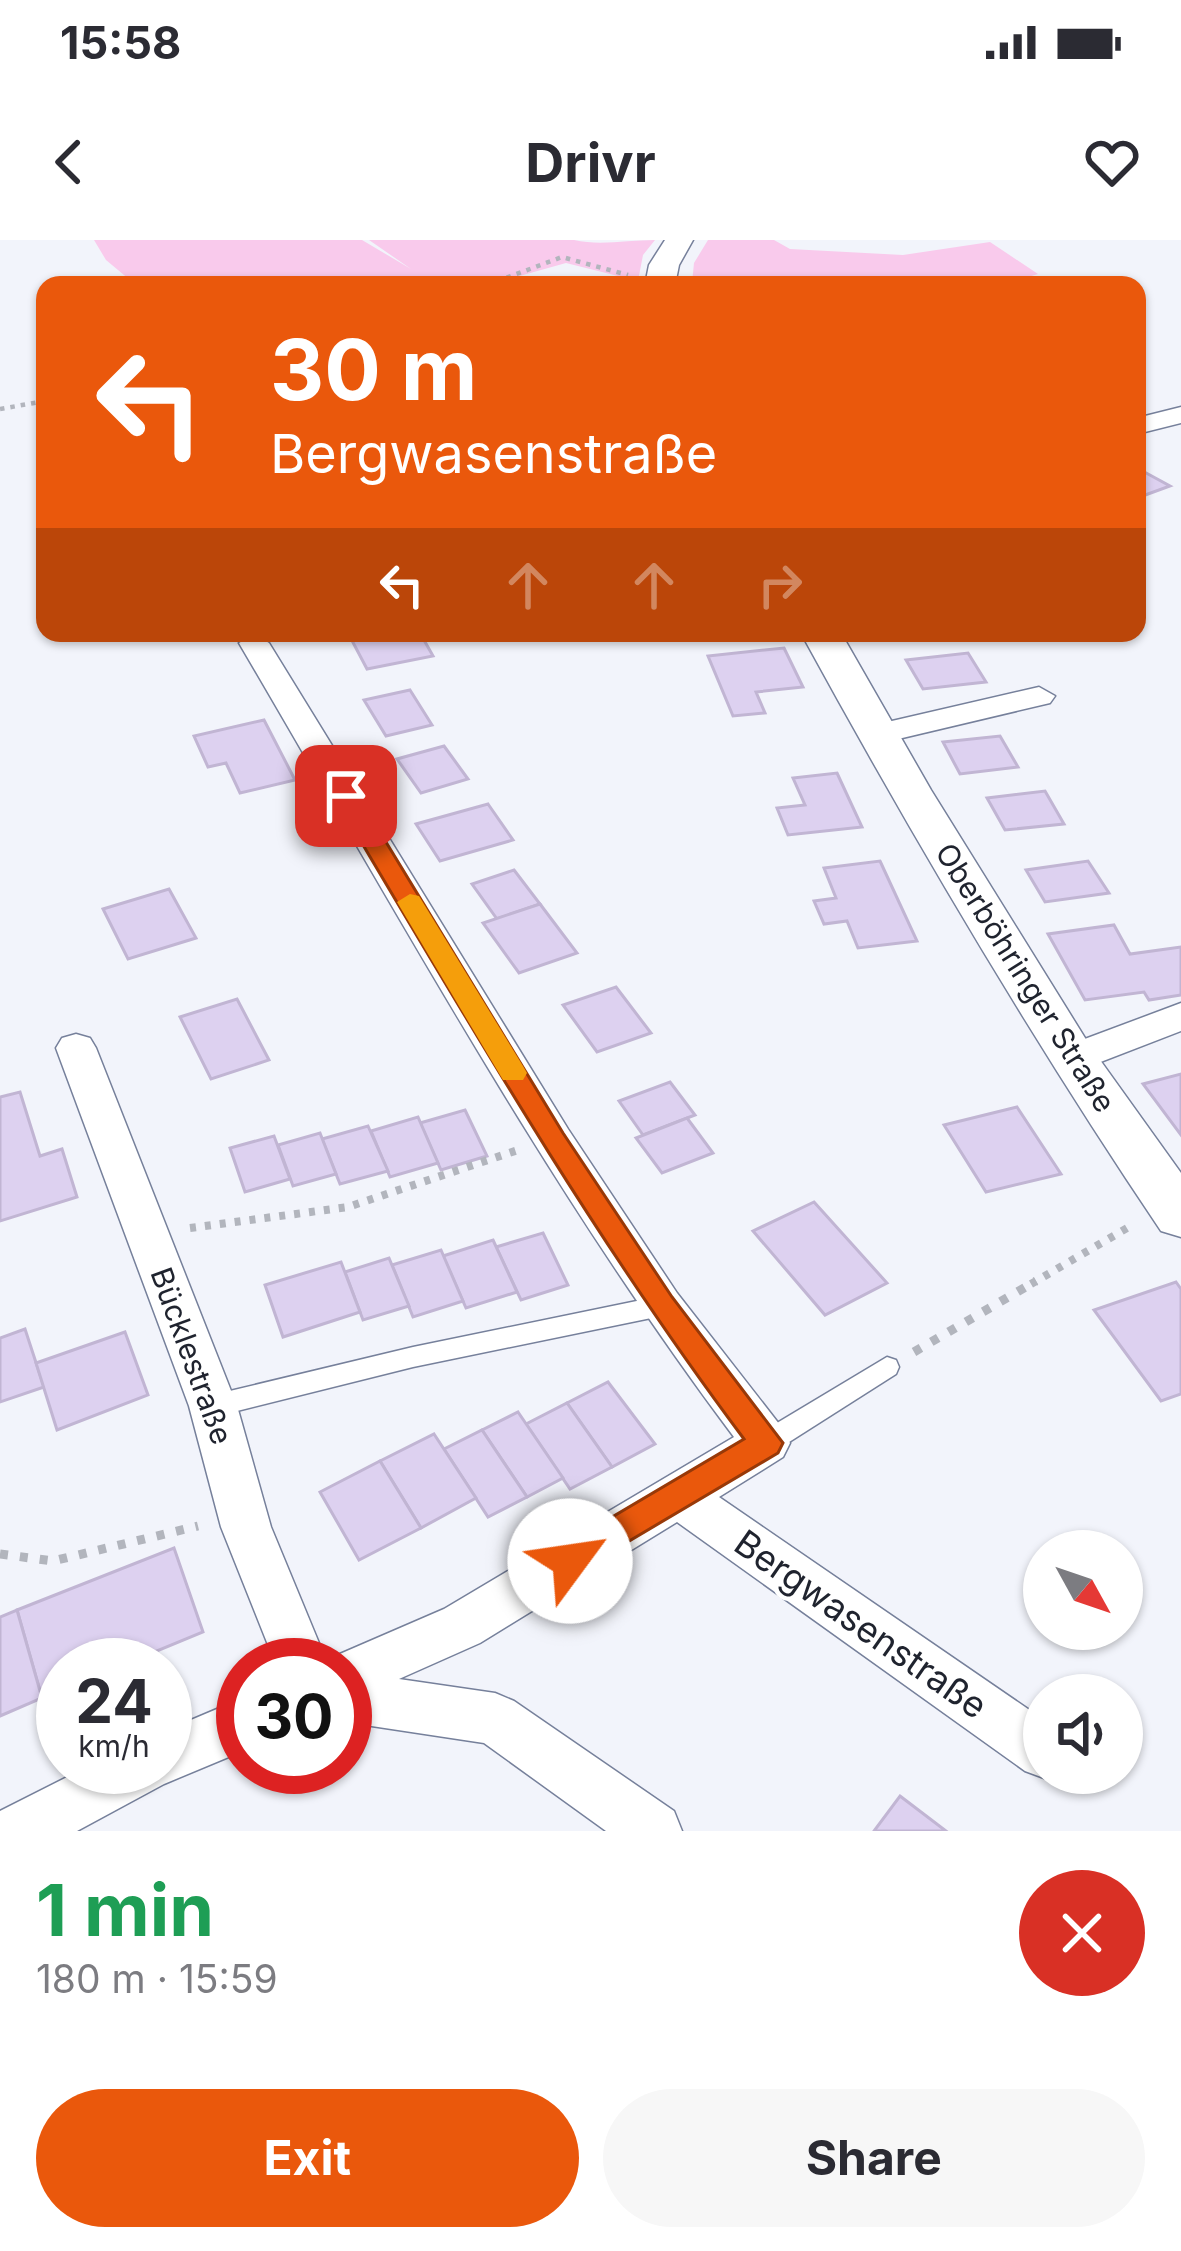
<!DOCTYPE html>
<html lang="en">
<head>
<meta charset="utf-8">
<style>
  body { margin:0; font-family:Inter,sans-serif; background:#f7f7f7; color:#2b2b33; height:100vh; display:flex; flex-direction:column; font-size:45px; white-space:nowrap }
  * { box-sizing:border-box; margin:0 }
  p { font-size:39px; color:#7c7c81 }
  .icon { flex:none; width:66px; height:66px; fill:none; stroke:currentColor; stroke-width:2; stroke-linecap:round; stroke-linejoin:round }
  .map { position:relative; height:1591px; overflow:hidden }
  .drawer { display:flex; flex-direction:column; background:#fff; flex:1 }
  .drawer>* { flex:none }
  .banner { position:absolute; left:36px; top:36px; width:1110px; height:366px; border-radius:24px; box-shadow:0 3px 9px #0004; background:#ea580c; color:#fff; overflow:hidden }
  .needle { width:78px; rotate:130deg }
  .buttons { position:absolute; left:1023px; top:1290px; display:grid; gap:24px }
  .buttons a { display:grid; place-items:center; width:120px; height:120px; border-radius:50%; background:#fff; box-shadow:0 3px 9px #0004; font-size:60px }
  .speed { position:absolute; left:36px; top:1398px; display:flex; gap:24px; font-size:60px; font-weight:700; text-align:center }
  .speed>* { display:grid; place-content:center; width:156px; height:156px; border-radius:50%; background:#fff; box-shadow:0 3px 9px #0004; line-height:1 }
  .speed small { font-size:30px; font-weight:400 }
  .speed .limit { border:18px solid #d22; background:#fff; color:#111 }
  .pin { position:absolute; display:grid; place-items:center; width:102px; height:102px; color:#fff; margin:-51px; border-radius:24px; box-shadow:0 6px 18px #0006 }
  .me { position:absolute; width:132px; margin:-66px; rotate:59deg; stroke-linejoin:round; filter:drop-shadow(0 0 9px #0008) }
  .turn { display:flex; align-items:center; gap:42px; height:252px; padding:0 36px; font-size:54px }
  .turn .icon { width:156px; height:156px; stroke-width:2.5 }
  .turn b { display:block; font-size:84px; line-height:102px }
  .lanes { display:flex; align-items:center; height:114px; padding:0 36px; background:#0003; justify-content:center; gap:60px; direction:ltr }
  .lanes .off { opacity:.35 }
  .round { display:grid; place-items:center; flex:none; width:126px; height:126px; border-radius:63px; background:#f7f7f7 }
  .headline { display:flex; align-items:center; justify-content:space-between; height:204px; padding:0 36px }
  h1 { font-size:72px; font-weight:700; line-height:90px; color:#1e9e55 }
  .button { display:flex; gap:24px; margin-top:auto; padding:24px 36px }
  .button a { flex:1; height:138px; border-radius:72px; background:#ea580c; color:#fff; font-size:48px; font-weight:700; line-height:138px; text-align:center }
  .button a+a { background:#f7f7f7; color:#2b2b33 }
  .status { display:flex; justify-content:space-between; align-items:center; height:84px; padding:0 60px; background:#fff; direction:ltr }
  .status svg { height:33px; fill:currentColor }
  header { display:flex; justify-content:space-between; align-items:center; height:156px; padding:0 36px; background:#fff; font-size:54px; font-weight:700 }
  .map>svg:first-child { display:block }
  .green { fill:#f9caec }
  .building { fill:#ddd1f0; stroke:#c1b5d3; stroke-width:3 }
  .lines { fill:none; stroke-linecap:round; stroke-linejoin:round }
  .service-casing { stroke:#76809b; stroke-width:3 }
  .minor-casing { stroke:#76809b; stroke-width:3 }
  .tertiary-casing { stroke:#76809b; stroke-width:3 }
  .path-far2 { stroke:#b2b5bd; stroke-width:4.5; stroke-dasharray:4.5 6; stroke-linecap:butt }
  .path-far1 { stroke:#b2b5bd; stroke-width:8; stroke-dasharray:6 9; stroke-linecap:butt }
  .path { stroke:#b2b5bd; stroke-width:9; stroke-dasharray:8 12; stroke-linecap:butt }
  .service { fill:#fff; fill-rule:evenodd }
  .minor { fill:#fff; fill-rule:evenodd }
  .tertiary { fill:#fff; fill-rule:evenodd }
  .route { fill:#ea580c; stroke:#983908; stroke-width:3 }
  .slow { fill:#f59e0b }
  .labels { text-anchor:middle; stroke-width:9; stroke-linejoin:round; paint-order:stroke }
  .street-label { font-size:30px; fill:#1f232e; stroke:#fff }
  .near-street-label { font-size:36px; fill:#1f232e; stroke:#fff }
</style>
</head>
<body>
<div class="status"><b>15:58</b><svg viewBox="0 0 49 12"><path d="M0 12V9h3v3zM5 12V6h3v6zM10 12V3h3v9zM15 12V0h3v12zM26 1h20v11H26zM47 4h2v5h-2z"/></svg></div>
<header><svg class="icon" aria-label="back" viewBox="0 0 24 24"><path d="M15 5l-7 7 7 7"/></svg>Drivr<svg class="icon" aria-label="heart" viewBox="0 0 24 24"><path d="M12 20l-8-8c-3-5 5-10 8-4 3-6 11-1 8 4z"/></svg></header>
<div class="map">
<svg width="1181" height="1591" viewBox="0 0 1181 1591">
  <rect width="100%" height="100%" fill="#f2f4fb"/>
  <g class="green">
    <path d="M94,0h268l49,29 -42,-29h205c26,6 53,0 81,0l-12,15 -5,26 -72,-18 -79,22h-351l-30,-25z"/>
    <polygon points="708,0 774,0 790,9 903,15 990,2 1038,34 1002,45 692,43 694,23"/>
  </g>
  <g class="building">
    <polygon points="1137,228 1170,246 1137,258"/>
    <polygon points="348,393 420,393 433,416 367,429"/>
    <polygon points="784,408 803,447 756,452 765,473 733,476 708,416"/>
    <polygon points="968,413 986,442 923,449 906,420"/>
    <polygon points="410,450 432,485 386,496 364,460"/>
    <polygon points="264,480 295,540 240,553 226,523 208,527 194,496"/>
    <polygon points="1000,496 1018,527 960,534 943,502"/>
    <polygon points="444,506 468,539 421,553 397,519"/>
    <polygon points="837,533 862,587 788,595 777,568 805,565 793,538"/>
    <polygon points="1045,551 1064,584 1005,590 987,558"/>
    <polygon points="488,564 513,600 440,621 416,584"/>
    <polygon points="880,621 917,701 858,708 847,681 824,684 814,661 836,658 824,628"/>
    <polygon points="1088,621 1109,653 1045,662 1026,630"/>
    <polygon points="514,630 540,664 497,679 472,644"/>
    <polygon points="169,649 196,698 128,719 103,669"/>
    <polygon points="540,664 577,713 519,733 483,683"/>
    <polygon points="1114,685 1130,714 1181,707 1181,755 1149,760 1144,752 1085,760 1048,694"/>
    <polygon points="616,747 651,793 597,812 563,765"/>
    <polygon points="237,759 269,820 211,839 180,777"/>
    <polygon points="1181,834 1181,895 1143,844"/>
    <polygon points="670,842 695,875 643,895 619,861"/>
    <polygon points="20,852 40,916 62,909 77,957 0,981 0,857"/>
    <polygon points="1017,867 1061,934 986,952 944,885"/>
    <polygon points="465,870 487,916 441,930 420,883"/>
    <polygon points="418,877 438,923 390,937 371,891"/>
    <polygon points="687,878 713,913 662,933 636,898"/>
    <polygon points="368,886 388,931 340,944 322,899"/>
    <polygon points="320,893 336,934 293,946 278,905"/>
    <polygon points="274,896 290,939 245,952 230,908"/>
    <polygon points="814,962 887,1043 825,1075 753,991"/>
    <polygon points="543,993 568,1045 521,1060 496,1007"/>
    <polygon points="493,1000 517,1052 466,1068 443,1016"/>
    <polygon points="441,1010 463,1061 413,1077 392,1025"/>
    <polygon points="389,1018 409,1066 363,1080 345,1032"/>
    <polygon points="341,1022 360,1072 283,1097 265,1045"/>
    <polygon points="1176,1042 1181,1049 1181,1154 1161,1161 1094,1070"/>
    <polygon points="25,1089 44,1147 0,1162 0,1098"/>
    <polygon points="125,1092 148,1155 57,1190 36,1123"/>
    <polygon points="608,1142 655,1204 612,1227 567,1163"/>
    <polygon points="567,1163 612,1227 570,1249 526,1184"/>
    <polygon points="518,1172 563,1238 527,1257 482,1190"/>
    <polygon points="482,1190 527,1257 488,1277 444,1209"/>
    <polygon points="434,1194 476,1258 421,1288 380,1221"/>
    <polygon points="380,1221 421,1288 359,1320 320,1252"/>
    <polygon points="174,1308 203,1392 123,1425 63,1425 63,1450 42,1458 17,1370"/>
    <polygon points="17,1370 42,1458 0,1476 0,1377"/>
    <polygon points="900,1556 946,1591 874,1591"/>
  </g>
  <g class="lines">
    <defs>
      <g id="service">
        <polygon points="661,1056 670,1059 673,1066 670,1073 661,1076 413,1127 213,1177 204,1174 200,1166 204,1158 213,1155 413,1107"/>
        <polygon points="887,1117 896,1120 899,1127 896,1134 775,1211 766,1214 757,1211 753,1203 757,1195"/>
      </g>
      <g id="minor">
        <polygon points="1181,167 1181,183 1137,194 1137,178"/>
        <path d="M254,394l15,9 299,486 109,164 106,136 7,14 -7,14 -64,40 325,223v53h14l-14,5 -19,-7 -348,-249 -197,121 -81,36 96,14 19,8 160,110 8,20h-76l-122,-88 -139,-21v-57h-69l-55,-138 -32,-121 -133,-358 6,-10 14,-4 14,4 6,10 141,358 34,121 55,133 118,-51 290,-172c-187,-249 -337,-525 -495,-794z"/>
        <polygon points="1039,447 1055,456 1050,463 877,504 861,494 866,487"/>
        <polygon points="1181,763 1181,791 1072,833 1058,829 1052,819 1058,809"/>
        <polygon points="243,1458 243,1511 164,1544 77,1591 0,1591 0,1571 87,1527 165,1527 165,1491"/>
      </g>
      <g id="tertiary">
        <polygon points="665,0 693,0 679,25 675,45 645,45 649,25"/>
        <path d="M801,393h40l90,157 159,256 91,127v64l-20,-6c-130,-193 -248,-393 -360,-598z"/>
      </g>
    </defs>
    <use href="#service" class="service-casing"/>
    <use href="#minor" class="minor-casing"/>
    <use href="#tertiary" class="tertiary-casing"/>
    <g class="path-far2">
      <polyline points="487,45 562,17 628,35"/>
      <polyline points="0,169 45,161"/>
    </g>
    <g class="path-far1">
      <polyline points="190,988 348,967 518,910"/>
      <polyline points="1031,1044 1134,984"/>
    </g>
    <g class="path">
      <polyline points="914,1112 1036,1041"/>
      <polyline points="0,1314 53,1321 198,1286"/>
    </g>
    <use href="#service" class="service"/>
    <use href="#minor" class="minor"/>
    <use href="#tertiary" class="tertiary"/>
  </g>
  <path class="route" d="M346,549l12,7 205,337 109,164 111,146 -5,10 -208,123 -12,-4 -6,-11 6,-12 186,-110c-153,-204 -280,-424 -410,-643z"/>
  <polygon class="slow" points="410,654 419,656 523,826 527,833 523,840 503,840 397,662"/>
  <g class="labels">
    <g class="street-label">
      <text transform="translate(1025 738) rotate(58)" y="10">Oberböhringer Straße</text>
      <text transform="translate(191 1116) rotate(70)" y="10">Bücklestraße</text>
    </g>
    <g class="near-street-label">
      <text transform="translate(861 1384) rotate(35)" y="13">Bergwasenstraße</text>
    </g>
  </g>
</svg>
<div class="buttons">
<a><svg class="needle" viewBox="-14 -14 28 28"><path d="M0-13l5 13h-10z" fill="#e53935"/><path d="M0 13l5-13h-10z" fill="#7c7c81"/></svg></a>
<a><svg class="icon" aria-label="sound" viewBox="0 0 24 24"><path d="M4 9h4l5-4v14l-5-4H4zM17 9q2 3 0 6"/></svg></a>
</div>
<div class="speed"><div>24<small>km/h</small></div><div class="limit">30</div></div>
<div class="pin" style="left:346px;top:556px;background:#d93025"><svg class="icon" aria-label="arrive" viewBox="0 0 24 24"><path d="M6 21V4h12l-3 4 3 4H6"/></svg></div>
<svg class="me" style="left:570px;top:1321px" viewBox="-20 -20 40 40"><circle r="19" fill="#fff"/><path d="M0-13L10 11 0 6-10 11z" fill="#ea580c"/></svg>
<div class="banner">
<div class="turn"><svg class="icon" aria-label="left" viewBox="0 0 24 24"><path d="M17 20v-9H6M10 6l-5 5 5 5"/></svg><div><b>30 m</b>Bergwasenstraße</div></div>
<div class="lanes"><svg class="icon" aria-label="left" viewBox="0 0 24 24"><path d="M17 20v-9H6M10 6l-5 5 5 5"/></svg><svg class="icon off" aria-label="ahead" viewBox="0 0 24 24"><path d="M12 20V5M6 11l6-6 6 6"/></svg><svg class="icon off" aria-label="ahead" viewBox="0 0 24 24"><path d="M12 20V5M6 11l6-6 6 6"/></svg><svg class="icon off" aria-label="right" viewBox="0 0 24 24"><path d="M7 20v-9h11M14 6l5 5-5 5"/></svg></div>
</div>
</div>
<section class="drawer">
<div class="headline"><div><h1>1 min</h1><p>180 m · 15:59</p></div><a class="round" style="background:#d93025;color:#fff"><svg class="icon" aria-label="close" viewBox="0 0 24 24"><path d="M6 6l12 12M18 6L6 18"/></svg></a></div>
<div class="button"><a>Exit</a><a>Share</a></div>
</section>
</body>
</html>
